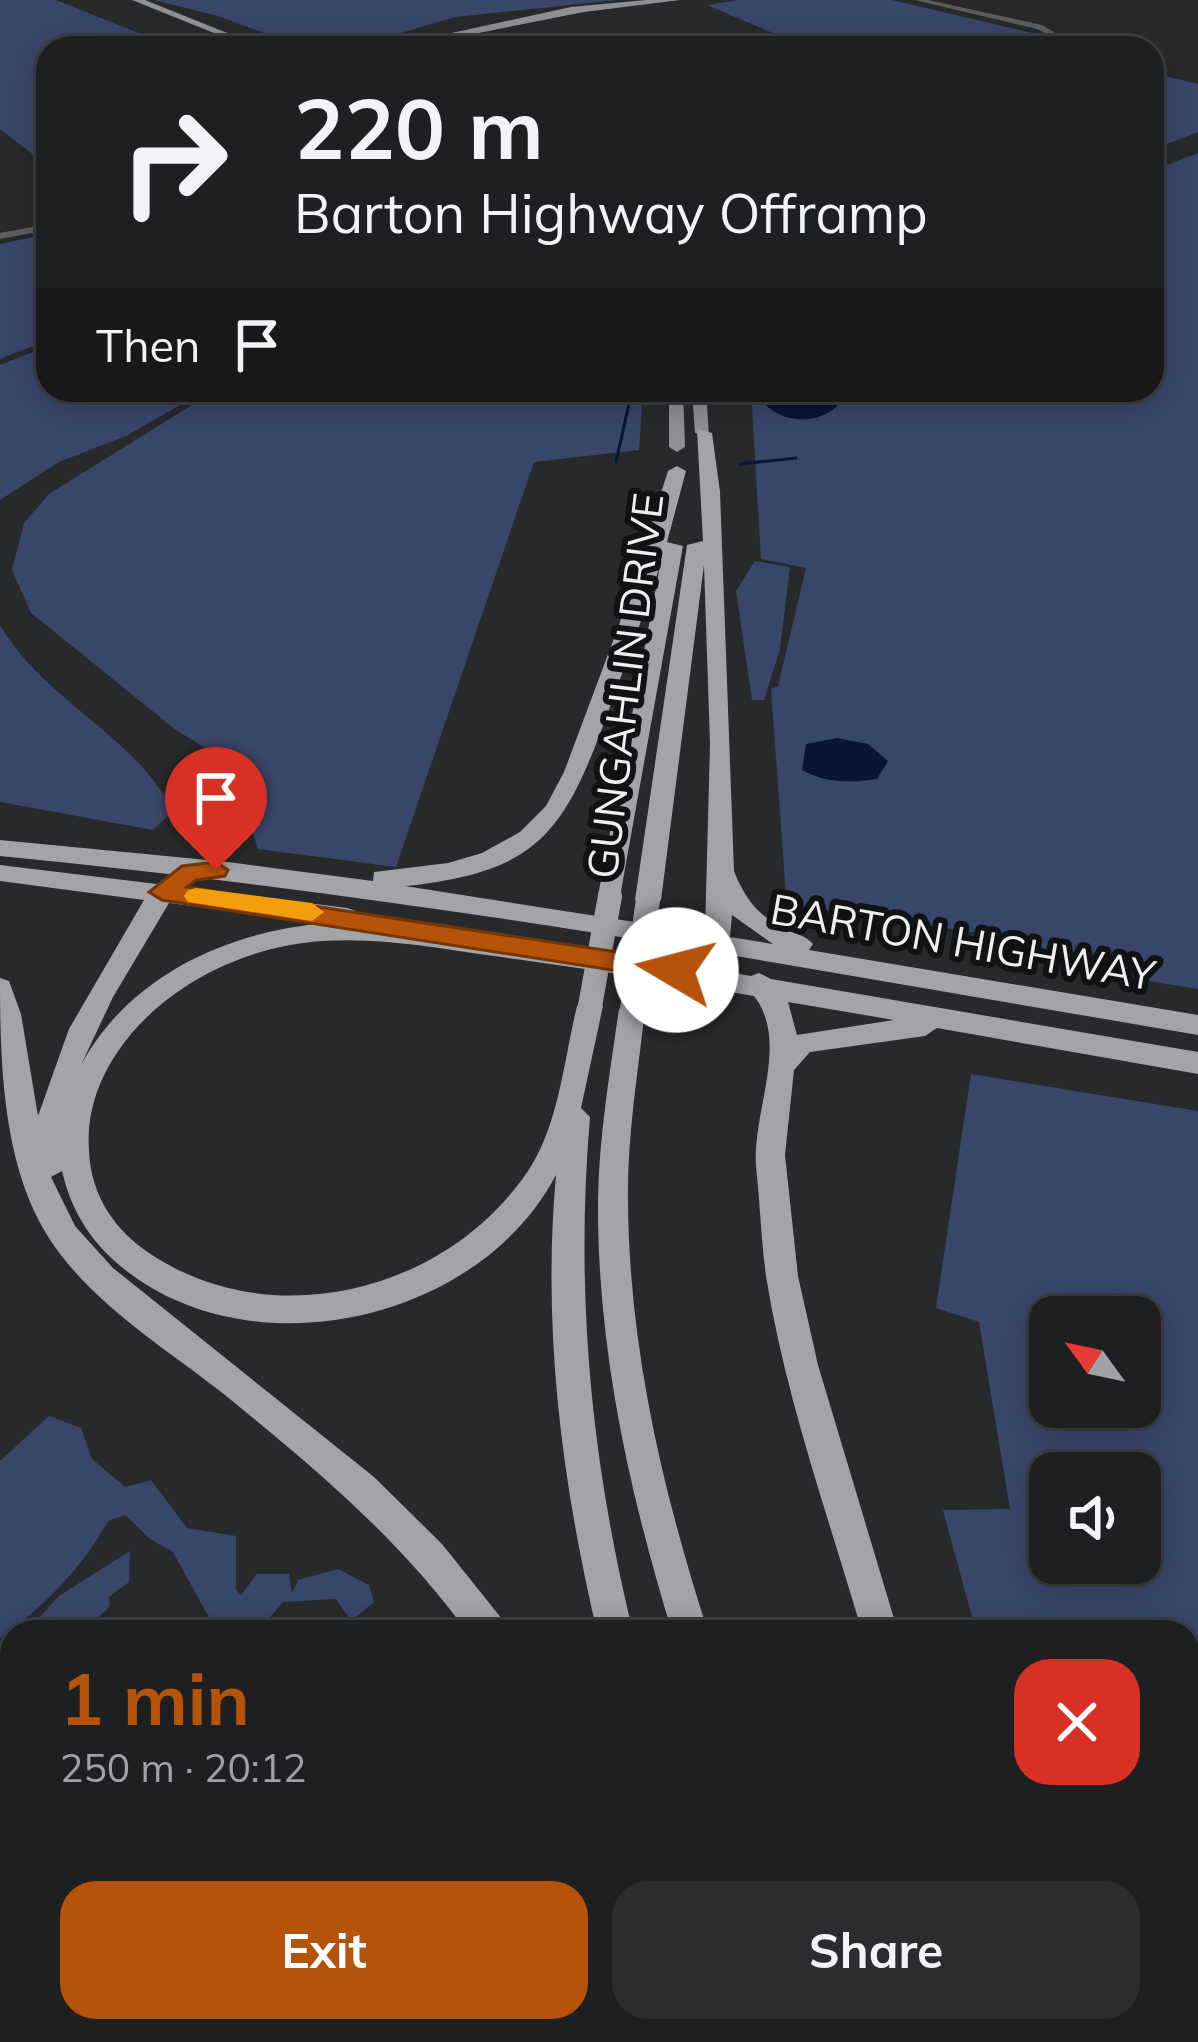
<!DOCTYPE html>
<html lang="en">
<head>
<meta charset="utf-8">
<style>
  body { margin:0; font-family:Mulish,sans-serif; background:#2b2c2d; color:#f1f3f6; height:100vh; display:flex; flex-direction:column; font-size:45px; white-space:nowrap }
  * { box-sizing:border-box; margin:0 }
  p { font-size:39px; color:#a1a2a5 }
  .icon { flex:none; width:66px; height:66px; fill:none; stroke:currentColor; stroke-width:2; stroke-linecap:round; stroke-linejoin:round }
  .map { position:relative; flex:1; overflow:hidden }
  .panel { position:absolute; left:0px; top:1620px; width:1200px; height:423px; display:flex; flex-direction:column; background:#1e1f20; border-radius:36px 36px 0 0; box-shadow:0 6px 30px #0003,0 0 0 3px #3c3d3e }
  .panel>* { flex:none }
  .guide { position:absolute; left:36px; top:36px; width:1128px; height:366px; border-radius:36px; box-shadow:0 6px 30px #0003,0 0 0 3px #3c3d3e; background:#1e1f20; color:#f1f3f6; overflow:hidden }
  .needle { width:78px; rotate:303deg }
  .tools { position:absolute; left:1029px; top:1296px; display:grid; gap:24px }
  .tools a { display:grid; place-items:center; width:132px; height:132px; border-radius:24px; background:#1e1f20; box-shadow:0 6px 30px #0003,0 0 0 3px #3c3d3e; font-size:60px }
  .pin { position:absolute; display:grid; place-items:center; width:102px; height:102px; color:#fff; margin:-123px -51px; border-radius:50% 50% 50% 0; rotate:-45deg; box-shadow:0 0 12px #0007 }
  .pin .icon { rotate:45deg }
  .me { position:absolute; width:132px; margin:-66px; rotate:278deg; stroke-linejoin:round; filter:drop-shadow(0 0 9px #0008) }
  .turn { display:flex; align-items:center; gap:42px; height:252px; padding:0 60px; font-size:54px }
  .turn .icon { width:156px; height:156px; stroke-width:2.5 }
  .turn b { display:block; font-size:84px; line-height:102px }
  .then { display:flex; align-items:center; height:114px; padding:0 60px; background:#0003; gap:24px; font-size:45px }
  .round { display:grid; place-items:center; flex:none; width:126px; height:126px; border-radius:36px; background:#2b2c2d }
  .summary { display:flex; align-items:center; justify-content:space-between; height:204px; padding:0 60px }
  h1 { font-size:72px; font-weight:700; line-height:90px; color:#b45309 }
  .button { display:flex; gap:24px; margin-top:auto; padding:24px 60px }
  .button a { flex:1; height:138px; border-radius:36px; background:#b45309; color:#fff; font-size:48px; font-weight:700; line-height:138px; text-align:center }
  .button a+a { background:#2b2c2d; color:#f1f3f6 }
  .map>svg:first-child { display:block }
  .green { fill:#38466a; fill-rule:evenodd }
  .water { fill:#091439 }
  .lines { fill:none; stroke-linecap:round; stroke-linejoin:round }
  .stream { stroke:#091439; stroke-width:3 }
  .minor { fill:#5c5d5e; fill-rule:evenodd }
  .major { fill:#8f9093; fill-rule:evenodd }
  .highway { fill:#a3a4a8; fill-rule:evenodd }
  .highway-bridge { stroke:#a3a4a8; stroke-width:24 }
  .route { fill:#b45309; stroke:#753606; stroke-width:3 }
  .slow { fill:#f59e0b }
  .labels { text-anchor:middle; stroke-width:12; stroke-linejoin:round; paint-order:stroke }
  .street-label { font-size:42px; fill:#efeff1; stroke:#111213 }
</style>
</head>
<body>
<div class="map">
<svg width="1198" height="2042" viewBox="0 0 1198 2042">
  <rect width="100%" height="100%" fill="#28292b"/>
  <g class="green">
    <polygon points="0,0 56,0 176,48 48,48 48,166 0,129"/>
    <polygon points="154,0 618,0 455,17 350,48 305,48 218,16"/>
    <polygon points="739,0 892,0 1040,35 989,48 808,48 707,5"/>
    <polygon points="1152,73 1198,84 1198,132 1152,150"/>
    <polygon points="1198,153 1198,989 1056,966 1020,939 798,906 786,896 771,689 778,686 806,568 761,559 751,390 1152,390 1152,171"/>
    <polygon points="48,234 48,340 0,359 0,244"/>
    <polygon points="48,346 48,390 206,390 126,436 59,462 0,500 0,365"/>
    <polygon points="216,390 643,390 639,450 534,462 396,867 258,849 237,788 209,750 176,730 31,613 12,570 24,523 49,494"/>
    <polygon points="755,561 790,567 780,649 764,700 752,700 736,591"/>
    <path d="M0,625c43,75 135,110 173,186l-20,19 -153,-28z"/>
    <path d="M971,1074l227,37v931h-48l-6,-11h44v-399h-212l-33,-122 67,-1 -31,-187 -43,-14zM1050,1317h90v90h-90zM1050,1473h90v90h-90z"/>
    <path d="M49,1416l32,12 11,31 33,28 26,-7 36,48 49,8v54l5,5 16,-21h32l3,19 6,-13 40,-11 31,16 5,17 -23,19 -15,-22 -53,3 -17,20 39,10h-88l-44,-80 -23,-13 -25,-24 -17,6c-25,46 -65,87 -108,117v-177z"/>
    <polygon points="130,1551 129,1582 109,1597 110,1606 83,1632 26,1632 59,1596"/>
    <polygon points="0,1791 12,1802 12,1924 0,1912"/>
  </g>
  <g class="water">
    <path d="M770,390h69l6,3c-11,32 -61,34 -81,10z"/>
    <path d="M837,738l31,6 20,17 -11,18c-27,4 -52,4 -75,-9l4,-26z"/>
  </g>
  <g class="lines">
    <g class="stream">
      <polyline points="616,462 629,404 626,390"/>
      <polyline points="740,464 796,458"/>
    </g>
    <g class="minor">
      <polygon points="915,0 928,0 1042,25 1064,38 1039,48 1028,48 1054,38 1037,29"/>
      <polygon points="48,224 48,230 0,239 0,233"/>
    </g>
    <g class="major">
      <polygon points="132,0 145,0 265,48 251,48"/>
      <polygon points="646,0 680,0 584,12 403,48 383,48 571,7"/>
      <polygon points="669,390 683,390 685,447 677,452 669,447"/>
      <polygon points="692,390 706,390 709,436 695,433"/>
    </g>
    <g class="highway">
      <path d="M697,429l15,4 8,59 14,379c11,28 25,46 53,59 11,5 18,5 26,14l-4,6 389,65v20l-474,-81 -13,9 -9,-2 -3,-11c-232,-39 -464,-71 -699,-94v-16l228,22 145,19 1,-9 74,-9 34,-10 38,-21 26,-26 18,-34 55,-147 49,-154 9,-5 9,5 -19,71 16,4 -64,356 -9,3 -12,-9 62,-330c-17,50 -35,100 -53,149 -43,118 -69,157 -202,171l300,47 5,-189 -6,-179 -43,335 -13,9 -13,-9 52,-355 16,-4zM732,915l41,29 -43,-7z"/>
      <path d="M0,865l157,19 16,-10 9,2 3,6 -3,5 165,21 9,3 4,6 -4,5 217,23 178,31 8,-3 12,6 427,73v22l-261,-46 -12,8 -115,16 -16,18 -9,85 13,121 20,89 80,267h-36c-34,-117 -77,-236 -96,-356 -5,-36 -6,-74 -10,-110 -4,-54 34,-124 -2,-170 -86,-15 -173,-28 -260,-40 -57,-8 -114,-19 -172,-15 -72,5 -144,38 -191,93 -28,34 -45,72 -42,117 2,45 26,80 63,104 123,80 295,36 376,-84 31,-46 36,-112 49,-165l13,-10 13,10 -22,102 9,9c-15,176 1,344 43,515h-36c-35,-150 -55,-302 -41,-457 -74,141 -286,193 -417,105 -40,-27 -66,-61 -77,-109l-11,6 24,49 38,42 261,209 68,67 60,75 5,13h-40c-67,-93 -154,-165 -242,-237 -67,-53 -152,-102 -190,-182 -33,-70 -35,-159 -35,-235l9,3 12,33 17,102 31,-87 75,-129 -144,-19zM169,903l157,20c-98,8 -197,53 -245,142l32,-68zM788,1002l106,18 -97,15z"/>
      <path d="M632,999l13,10c-7,64 -18,128 -17,192 1,148 35,291 80,431h-36c-43,-141 -75,-284 -74,-432 1,-64 12,-128 21,-191z"/>
      <polygon points="669,2031 714,2031 719,2042 674,2042"/>
      <polygon points="751,2031 796,2031 801,2042 756,2042"/>
      <polygon points="847,2031 892,2031 897,2042 852,2042"/>
      <polygon points="972,2031 1016,2031 1020,2042 976,2042"/>
    </g>
    <g class="highway-bridge">
      <polyline points="590,1006 610,896"/>
      <polyline points="632,1009 648,900"/>
    </g>
  </g>
  <polygon class="route" points="216,862 228,870 225,876 196,880 187,887 676,961 689,970 676,980 162,900 149,892 182,866"/>
  <polygon class="slow" points="196,888 312,903 324,912 312,921 188,902 184,896 188,890"/>
  <g class="labels">
    <g class="street-label">
      <text transform="translate(625 686) rotate(-83)" y="15">GUNGAHLIN DRIVE</text>
      <text transform="translate(963 942) rotate(10)" y="15">BARTON HIGHWAY</text>
    </g>
  </g>
</svg>
<div class="tools">
<a><svg class="needle" viewBox="-14 -14 28 28"><path d="M0-13l5 13h-10z" fill="#e53935"/><path d="M0 13l5-13h-10z" fill="#a1a2a5"/></svg></a>
<a><svg class="icon" aria-label="sound" viewBox="0 0 24 24"><path d="M4 9h4l5-4v14l-5-4H4zM17 9q2 3 0 6"/></svg></a>
</div>
<div class="pin" style="left:216px;top:870px;background:#d93025"><svg class="icon" aria-label="arrive" viewBox="0 0 24 24"><path d="M6 21V4h12l-3 4 3 4H6"/></svg></div>
<svg class="me" style="left:676px;top:970px" viewBox="-20 -20 40 40"><circle r="19" fill="#fff"/><path d="M0-13L10 11 0 6-10 11z" fill="#b45309"/></svg>
<div class="guide">
<div class="turn"><svg class="icon" aria-label="right" viewBox="0 0 24 24"><path d="M7 20v-9h11M14 6l5 5-5 5"/></svg><div><b>220 m</b>Barton Highway Offramp</div></div>
<div class="then">Then<svg class="icon" aria-label="arrive" viewBox="0 0 24 24"><path d="M6 21V4h12l-3 4 3 4H6"/></svg></div>
</div>
<section class="panel">
<div class="summary"><div><h1>1 min</h1><p>250 m · 20:12</p></div><a class="round" style="background:#d93025;color:#fff"><svg class="icon" aria-label="close" viewBox="0 0 24 24"><path d="M6 6l12 12M18 6L6 18"/></svg></a></div>
<div class="button"><a>Exit</a><a>Share</a></div>
</section>
</div>
</body>
</html>
